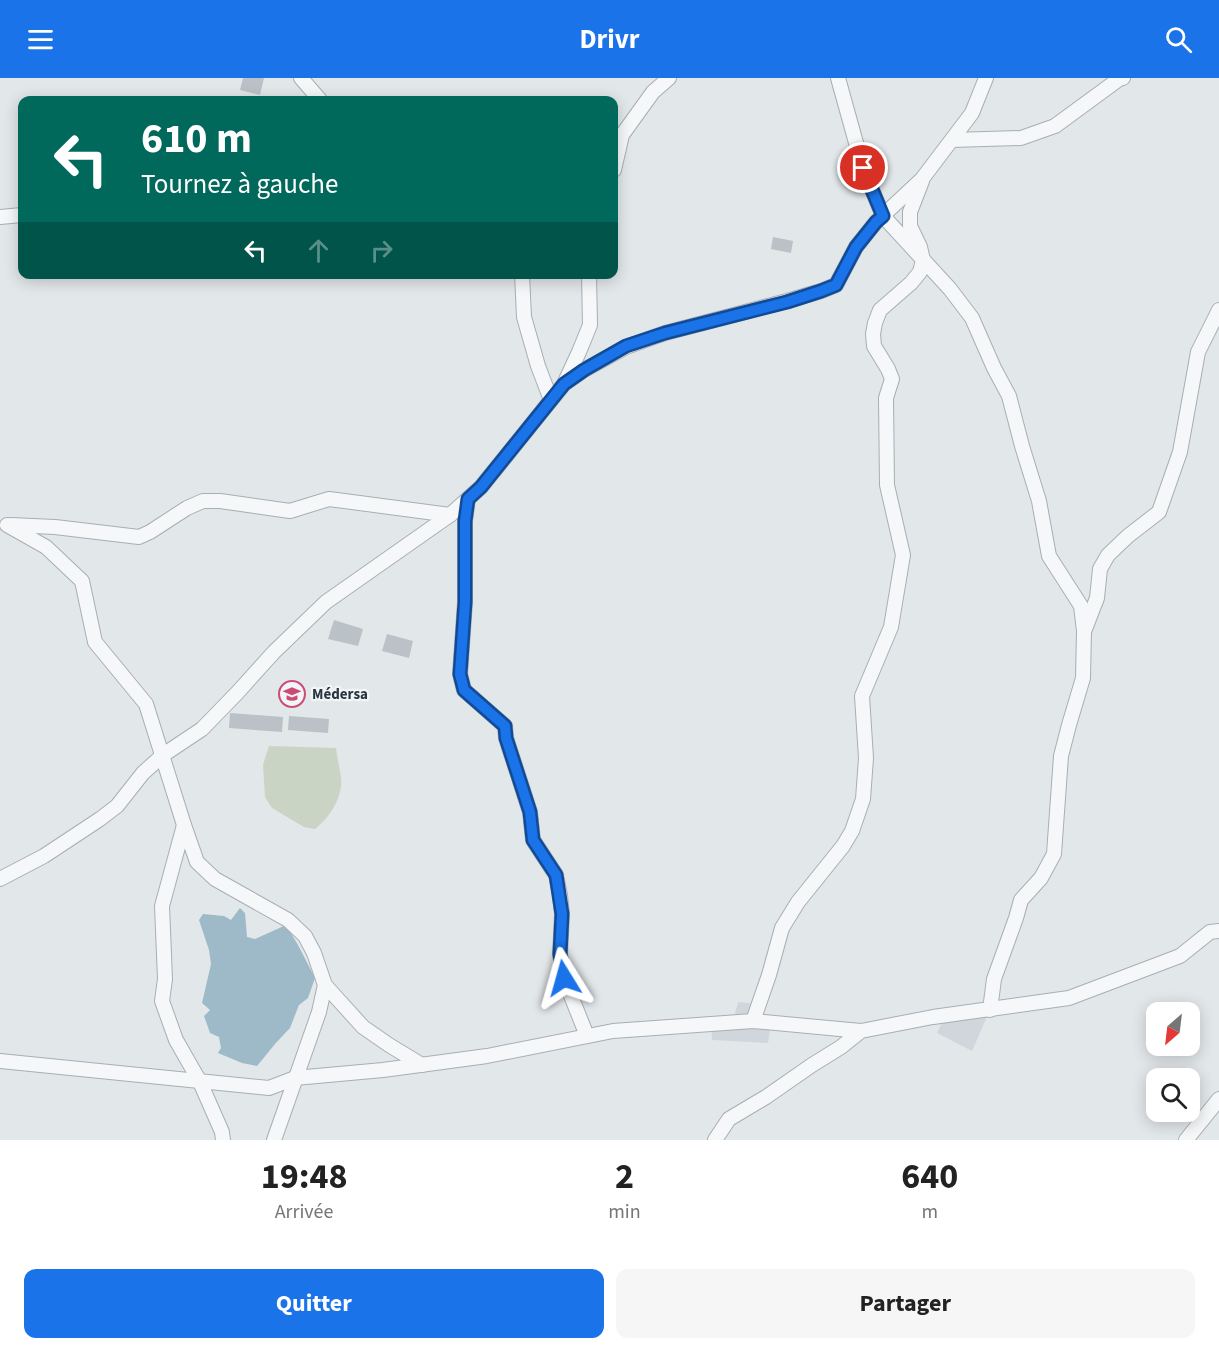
<!DOCTYPE html>
<html lang="fr">
<head>
<meta charset="utf-8">
<style>
  body { margin:0; font-family:"Source Sans 3",sans-serif; background:#f6f6f6; color:#222; height:100vh; display:flex; flex-direction:column; font-size:22px; white-space:nowrap }
  * { box-sizing:border-box; margin:0 }
  p { font-size:20px; color:#767676 }
  .icon { flex:none; width:33px; height:33px; fill:none; stroke:currentColor; stroke-width:2; stroke-linecap:round; stroke-linejoin:round }
  .map { position:relative; height:1062px; overflow:hidden }
  .drawer { display:flex; flex-direction:column; background:#fff; flex:1 }
  .drawer>* { flex:none }
  .banner { position:absolute; left:18px; top:18px; width:600px; height:183px; border-radius:12px; box-shadow:0 3px 15px #0003; background:#00695c; color:#fff; overflow:hidden }
  .needle { width:39px; rotate:208deg }
  .controls { position:absolute; left:1146px; top:924px; display:grid; gap:12px }
  .controls a { display:grid; place-items:center; width:54px; height:54px; border-radius:12px; background:#fff; box-shadow:0 3px 15px #0003; font-size:30px }
  .pin { position:absolute; display:grid; place-items:center; width:51px; height:51px; color:#fff; margin:-26px; border:3px solid #fff; border-radius:50%; box-shadow:0 2px 6px #0007 }
  .me { position:absolute; width:66px; margin:-33px; rotate:352deg; stroke-linejoin:round; filter:drop-shadow(0 0 4px #0008) }
  .turn { display:flex; align-items:center; gap:21px; height:126px; padding:0 24px; font-size:27px }
  .turn .icon { width:78px; height:78px; stroke-width:2.5 }
  .turn b { display:block; font-size:42px; line-height:51px }
  .lanes { display:flex; align-items:center; height:57px; padding:0 24px; background:#0003; justify-content:center; gap:30px; direction:ltr }
  .lanes .off { opacity:.35 }
  .eta { display:flex; justify-content:space-evenly; align-items:center; height:102px; text-align:center }
  .eta b { font-size:36px; font-weight:700; line-height:42px }
  .primary-button { display:flex; gap:12px; margin-top:auto; padding:12px 24px }
  .primary-button a { flex:1; height:69px; border-radius:12px; background:#1a73e8; color:#fff; font-size:24px; font-weight:700; line-height:69px; text-align:center }
  .primary-button a+a { background:#f6f6f6; color:#222 }
  header { display:flex; justify-content:space-between; align-items:center; height:78px; padding:0 24px; background:#1a73e8; color:#fff; font-size:27px; font-weight:700 }
  .map>svg:first-child { display:block }
  .built { fill:#d0d6dc }
  .green { fill:#cad4c4 }
  .water { fill:#9ebac9 }
  .building { fill:#bac1c7 }
  .lines { fill:none; stroke-linecap:round; stroke-linejoin:round }
  .street-casing { stroke:#a7afb4; stroke-width:16 }
  .street { stroke:#f5f7f9; stroke-width:14 }
  .route-casing { stroke:#114b97; stroke-width:15 }
  .route { stroke:#1a73e8; stroke-width:10 }
  .labels { text-anchor:middle; stroke-width:4.5; stroke-linejoin:round; paint-order:stroke }
  .poi-label { font-size:15px; font-weight:bold; fill:#2a3742; stroke:#f2f5f8; text-anchor:start }
</style>
</head>
<body>
<header><svg class="icon" aria-label="menu" viewBox="0 0 24 24"><path d="M4 6h16M4 12h16M4 18h16"/></svg>Drivr<svg class="icon" aria-label="search" viewBox="0 0 24 24"><circle cx="10" cy="10" r="6"/><path d="M15 15l6 6"/></svg></header>
<div class="map">
<svg width="1219" height="1062" viewBox="0 0 1219 1062">
  <rect width="100%" height="100%" fill="#e2e7ea"/>
  <g class="built">
    <polygon points="738,924 759,926 753,943 771,945 768,965 712,962 711,945 733,944"/>
    <polygon points="990,932 972,973 937,955 945,938"/>
  </g>
  <path class="green" d="M269,668l67,2c1,10 4,20 5,30 2,19 -11,39 -26,51l-11,-2 -32,-19 -7,-11 -2,-32z"/>
  <polygon class="water" points="240,830 245,835 247,859 255,861 286,847 298,867 315,900 308,920 299,927 290,950 275,966 257,988 242,985 218,975 221,970 219,959 210,955 204,938 210,932 202,925 211,886 209,872 199,842 203,836 224,838 231,842"/>
  <g class="building">
    <polygon points="243,0 264,0 260,17 240,12"/>
    <polygon points="773,159 793,163 791,175 771,171"/>
    <polygon points="334,542 363,551 358,568 328,561"/>
    <polygon points="387,556 413,563 409,580 382,573"/>
    <polygon points="230,635 283,639 282,654 229,650"/>
    <polygon points="289,638 329,641 328,655 288,652"/>
  </g>
  <g class="lines">
    <defs>
      <g id="street">
        <polyline points="301,0 320,22"/>
        <polyline points="838,0 863,90 883,138 950,211 972,240 994,290 1009,318 1022,368 1039,423 1049,478 1081,528 1084,553 1083,600 1069,647 1061,678 1054,776 1041,800 1021,822 1016,840 994,901 990,932"/>
        <polyline points="952,62 1021,60 1055,48 1119,1 1123,0"/>
        <polyline points="614,92 622,57 653,14 669,0"/>
        <polyline points="0,139 22,137"/>
        <polyline points="522,196 524,239 538,288 551,322"/>
        <polyline points="565,304 579,274 590,247 589,196"/>
        <polyline points="468,421 465,443 465,524 460,596 464,612 505,648 506,660 530,734 533,762 556,797 560,817 562,836 560,876 564,900 587,958"/>
        <polyline points="7,447 46,469 82,503 95,564 146,626 184,747 197,784 215,801 288,842 305,858 314,875 325,907 363,949 389,967 422,987"/>
        <polyline points="11,447 55,449 139,459 150,454 187,430 203,423 220,423 290,433 329,421 450,437"/>
        <polyline points="1085,551 1097,520 1100,491 1108,477 1128,458 1159,434 1180,374 1198,274 1219,232"/>
        <polyline points="184,747 162,828 165,901 162,923 176,962 200,1004 222,1054 223,1062"/>
        <polyline points="0,801 44,778 100,741 117,728 143,695 163,677 202,651 237,615 274,574 326,524 450,437 481,409 564,306 584,292 626,269 665,255 787,223 821,213 836,207 856,169 876,144 922,101 972,35 986,0"/>
        <polyline points="753,943 769,897 782,850 798,824 843,768 852,753 863,721 866,680 862,618 891,549 903,477 887,407 886,320 892,301 888,291 874,268 873,256 875,245 880,232 911,205 920,194 923,182 920,169 910,148 910,134 922,103"/>
        <polyline points="0,983 269,1010 295,1000 383,992 487,978 613,953 753,943 861,953"/>
        <polyline points="274,1062 319,934 325,907"/>
        <polyline points="715,1062 729,1041 766,1019 812,987 841,969 861,953 933,939 1069,920 1180,878 1210,854 1219,853"/>
        <polyline points="1186,1062 1219,1021"/>
      </g>
    </defs>
    <use href="#street" class="street-casing"/>
    <use href="#street" class="street"/>
  </g>
  <g class="lines">
    <defs>
      <polyline id="route" points="564,900 560,876 562,836 556,797 533,762 530,734 506,660 505,648 464,612 460,596 465,524 465,443 468,421 481,409 564,306 584,292 626,268 665,255 787,224 821,213 836,207 856,169 876,144 883,138 863,90"/>
    </defs>
    <use href="#route" class="route-casing"/>
    <use href="#route" class="route"/>
  </g>
  <defs>
    <symbol id="school-ring" viewBox="-11 -11 22 22"><circle r="9.5" fill="#f2f5f8" stroke="#cc4b73" stroke-width="1.5"/><path d="M0-5L7-2L0 1L-7-2ZM-4 1L0 2.5L4 1V4Q0 6-4 4Z" fill="#cc4b73"/></symbol>
  </defs>
  <g fill-rule="evenodd">
    <use href="#school-ring" x="277" y="601" width="30" height="30"/>
  </g>
  <g class="labels">
    <g class="poi-label">
      <text x="312" y="621">Médersa</text>
    </g>
  </g>
</svg>
<div class="controls">
<a><svg class="needle" viewBox="-14 -14 28 28"><path d="M0-13l5 13h-10z" fill="#e53935"/><path d="M0 13l5-13h-10z" fill="#767676"/></svg></a>
<a><svg class="icon" aria-label="search" viewBox="0 0 24 24"><circle cx="10" cy="10" r="6"/><path d="M15 15l6 6"/></svg></a>
</div>
<div class="pin" style="left:863px;top:90px;background:#d93025"><svg class="icon" aria-label="arrive" viewBox="0 0 24 24"><path d="M6 21V4h12l-3 4 3 4H6"/></svg></div>
<svg class="me" style="left:564px;top:900px" viewBox="-20 -20 40 40"><path d="M0-17L14 15 0 8-14 15z" fill="#1a73e8" stroke="#fff" stroke-width="4"/></svg>
<div class="banner">
<div class="turn"><svg class="icon" aria-label="left" viewBox="0 0 24 24"><path d="M17 20v-9H6M10 6l-5 5 5 5"/></svg><div><b>610 m</b>Tournez à gauche</div></div>
<div class="lanes"><svg class="icon" aria-label="left" viewBox="0 0 24 24"><path d="M17 20v-9H6M10 6l-5 5 5 5"/></svg><svg class="icon off" aria-label="ahead" viewBox="0 0 24 24"><path d="M12 20V5M6 11l6-6 6 6"/></svg><svg class="icon off" aria-label="right" viewBox="0 0 24 24"><path d="M7 20v-9h11M14 6l5 5-5 5"/></svg></div>
</div>
</div>
<section class="drawer">
<div class="eta">
<div><b>19:48</b><p>Arrivée</p></div>
<div><b>2</b><p>min</p></div>
<div><b>640</b><p>m</p></div>
</div>
<div class="primary-button"><a>Quitter</a><a>Partager</a></div>
</section>
</body>
</html>
